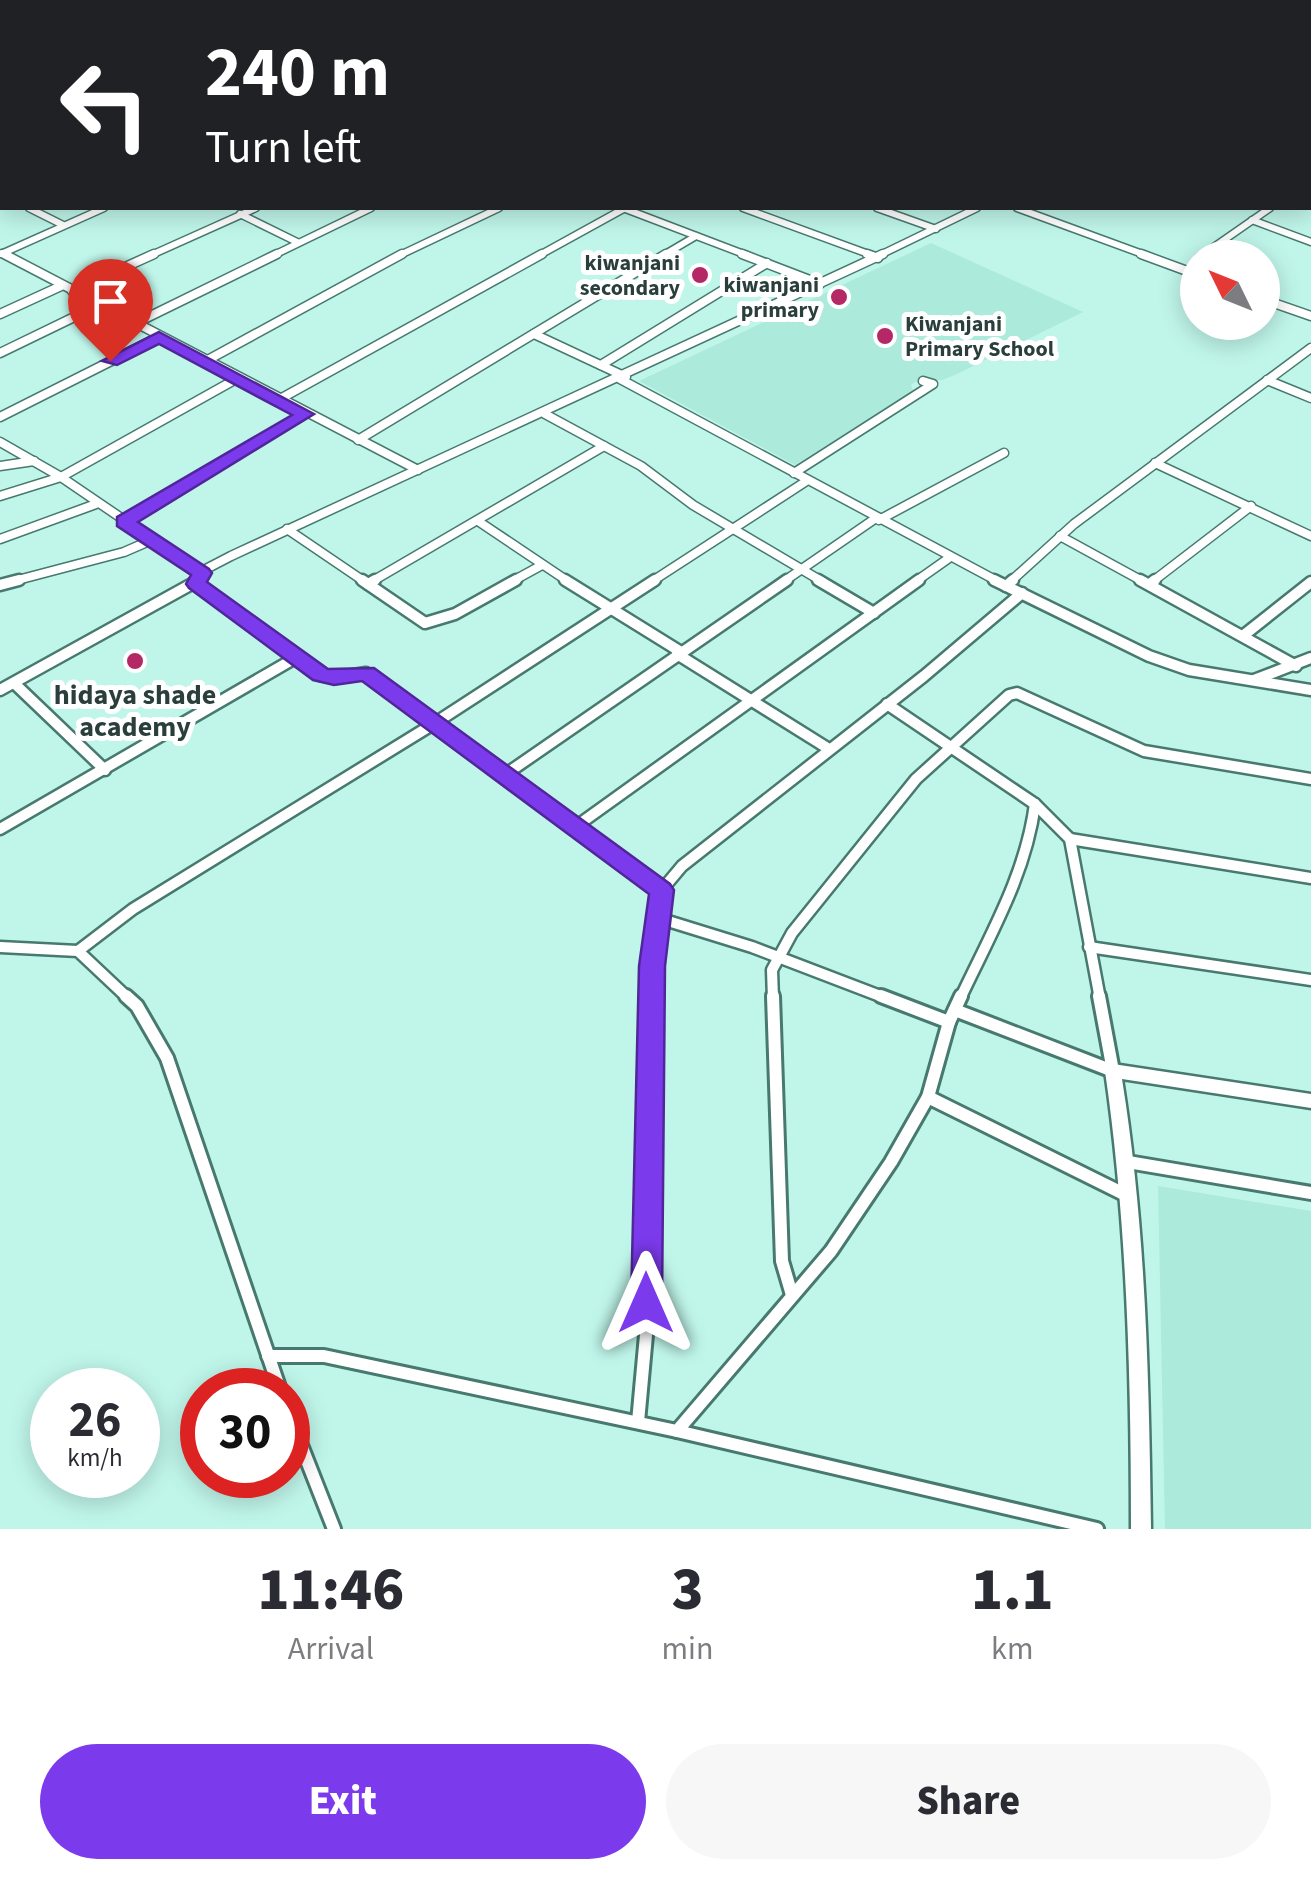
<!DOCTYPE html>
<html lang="en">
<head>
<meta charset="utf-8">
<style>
  body { margin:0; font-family:"Source Sans 3",sans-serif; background:#f7f7f7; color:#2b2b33; height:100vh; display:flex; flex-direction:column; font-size:38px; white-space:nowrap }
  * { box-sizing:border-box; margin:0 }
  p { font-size:32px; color:#7c7c81 }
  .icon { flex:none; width:55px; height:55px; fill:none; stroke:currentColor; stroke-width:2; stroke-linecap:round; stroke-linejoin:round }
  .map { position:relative; height:1529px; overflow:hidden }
  .details { display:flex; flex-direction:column; background:#fff; flex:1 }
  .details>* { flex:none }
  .banner { position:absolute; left:0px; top:0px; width:1312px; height:210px; box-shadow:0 5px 25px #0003; background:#202124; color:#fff; overflow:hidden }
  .needle { width:65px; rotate:313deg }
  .controls { position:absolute; left:1180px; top:240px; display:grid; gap:20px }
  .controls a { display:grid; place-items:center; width:100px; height:100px; border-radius:50%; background:#fff; box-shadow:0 5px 25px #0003; font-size:50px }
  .speed { position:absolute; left:30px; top:1368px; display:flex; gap:20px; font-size:50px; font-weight:700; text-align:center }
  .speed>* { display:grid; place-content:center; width:130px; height:130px; border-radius:50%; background:#fff; box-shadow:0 5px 25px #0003; line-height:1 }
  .speed small { font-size:25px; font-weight:400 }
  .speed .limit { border:15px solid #d22; background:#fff; color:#111 }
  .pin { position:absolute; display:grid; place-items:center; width:85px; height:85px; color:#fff; margin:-102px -42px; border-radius:50% 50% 50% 0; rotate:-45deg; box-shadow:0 0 10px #0007 }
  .pin .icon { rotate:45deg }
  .me { position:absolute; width:110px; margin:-55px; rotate:0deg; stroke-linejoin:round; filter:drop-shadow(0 0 8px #0008) }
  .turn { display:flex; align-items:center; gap:35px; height:210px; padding:0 40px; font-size:45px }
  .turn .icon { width:130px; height:130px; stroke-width:2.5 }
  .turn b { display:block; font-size:70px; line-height:85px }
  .eta { display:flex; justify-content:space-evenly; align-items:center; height:170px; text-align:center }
  .eta b { font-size:60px; font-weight:800; line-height:70px }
  .primary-button { display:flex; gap:20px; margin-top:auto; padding:20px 40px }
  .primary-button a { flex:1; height:115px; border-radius:60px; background:#7c3aed; color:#fff; font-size:40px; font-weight:800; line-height:115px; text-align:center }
  .primary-button a+a { background:#f7f7f7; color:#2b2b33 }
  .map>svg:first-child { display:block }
  .built { fill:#aceadb }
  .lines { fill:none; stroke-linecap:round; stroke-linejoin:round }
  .street-far3-casing { stroke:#47796f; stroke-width:9 }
  .street-far2-casing { stroke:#47796f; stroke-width:11 }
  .street-far1-casing { stroke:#47796f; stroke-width:15 }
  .street-casing { stroke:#47796f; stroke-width:18 }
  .secondary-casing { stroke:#47796f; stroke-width:5 }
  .street-far3 { stroke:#fff; stroke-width:6 }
  .street-far2 { stroke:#fff; stroke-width:8 }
  .street-far1 { stroke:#fff; stroke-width:10 }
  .street { stroke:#fff; stroke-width:12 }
  .secondary { fill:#fff; fill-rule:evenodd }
  .route { fill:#7c3aed; stroke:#51269a; stroke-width:2.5 }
  .poi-dot { fill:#b32865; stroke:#fff; stroke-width:4 }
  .labels { text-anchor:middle; stroke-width:10; stroke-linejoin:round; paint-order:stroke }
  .far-poi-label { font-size:22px; font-weight:bold; fill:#2a3f3b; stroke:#fff; text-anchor:end }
  .poi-label { font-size:28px; font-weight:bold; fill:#2a3f3b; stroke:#fff }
</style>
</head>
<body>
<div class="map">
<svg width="1311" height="1529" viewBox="0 0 1311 1529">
  <rect width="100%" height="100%" fill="#c0f6ea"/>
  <g class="built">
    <polygon points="931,243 1083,312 957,374 942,380 915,382 911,385 913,391 795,465 639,381"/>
    <polygon points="1158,1186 1311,1211 1311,1529 1165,1529"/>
  </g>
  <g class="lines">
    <defs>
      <g id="street-far3">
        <polyline points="52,0 57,2"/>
        <polyline points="455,0 462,2"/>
        <polyline points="8,2 17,0"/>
        <polyline points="89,2 97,0"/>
        <polyline points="190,2 198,0"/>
        <polyline points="337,2 344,0"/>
        <polyline points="578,2 584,0"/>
        <polyline points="691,2 697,0"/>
        <polyline points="29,208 63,225"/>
        <polyline points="623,208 749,256"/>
        <polyline points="743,208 874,256"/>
        <polyline points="877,208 936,229"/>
        <polyline points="1017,208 1148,256"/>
        <polyline points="240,214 297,242"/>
        <polyline points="1252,220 1311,242"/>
        <polyline points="2,253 9,256"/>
        <polyline points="1,254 104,208"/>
        <polyline points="149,256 256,208"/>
        <polyline points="272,256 371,208"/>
        <polyline points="398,256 499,208"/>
        <polyline points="538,256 625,208"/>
        <polyline points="662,256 696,236"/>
        <polyline points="878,256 977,208"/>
        <polyline points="1201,256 1270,208"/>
      </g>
      <g id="street-far2">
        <polyline points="4,254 418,470"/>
        <polyline points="742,254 820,284"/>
        <polyline points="867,254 878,258"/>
        <polyline points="1141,254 1198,275"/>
        <polyline points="1199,258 1205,254"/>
        <polyline points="72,291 154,254"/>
        <polyline points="1262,299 1311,316"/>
        <polyline points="0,314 61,286"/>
        <polyline points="134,324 277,254"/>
        <polyline points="534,334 626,377"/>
        <polyline points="0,353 99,305"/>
        <polyline points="204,362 402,254"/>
        <polyline points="601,365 767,263"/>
        <polyline points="620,379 999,582"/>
        <polyline points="1267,380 1311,398"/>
        <polyline points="280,399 542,254"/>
        <polyline points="545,414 641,466 693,505 823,582"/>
        <polyline points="0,417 159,337"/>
        <polyline points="358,440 666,254"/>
        <polyline points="0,442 61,477 202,573"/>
        <polyline points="1155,463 1311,536"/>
        <polyline points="0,466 34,461"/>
        <polyline points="794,473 933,384 923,381"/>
        <polyline points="0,496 61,477 238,378"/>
        <polyline points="879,520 1004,453"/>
        <polyline points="124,521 305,414"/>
        <polyline points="478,521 569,582"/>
        <polyline points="287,529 365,582"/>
        <polyline points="1060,536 1144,582"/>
        <polyline points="0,539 96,504"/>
        <polyline points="10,582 124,552 154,539"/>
        <polyline points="197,582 206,569 231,556 883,254"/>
        <polyline points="371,582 604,446"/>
        <polyline points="511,582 542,565"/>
        <polyline points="651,582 805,482"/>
        <polyline points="783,582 876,518"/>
        <polyline points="915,582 949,558"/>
        <polyline points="1010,582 1074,524 1311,348"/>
        <polyline points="1152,582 1251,506"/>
      </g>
      <g id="street-far1">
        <polyline points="362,580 425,623 455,614 516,580"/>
        <polyline points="565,580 681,652"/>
        <polyline points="818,580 874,613"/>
        <polyline points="994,580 1149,656 1189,670 1311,690"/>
        <polyline points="1140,580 1296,666"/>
        <polyline points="196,584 320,675 334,678 366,673 578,825 661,891"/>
        <polyline points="368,584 375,580"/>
        <polyline points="1150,584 1155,580"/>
        <polyline points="0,585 19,580"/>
        <polyline points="1006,586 1013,580"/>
        <polyline points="1244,635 1311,582"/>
        <polyline points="677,654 829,749"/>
        <polyline points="1254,680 1311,658"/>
        <polyline points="14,683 105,770"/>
        <polyline points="0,690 199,580"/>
        <polyline points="887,704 1035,804 1070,839 1100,999"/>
        <polyline points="506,774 787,580"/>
        <polyline points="578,825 919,580"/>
        <polyline points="0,829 297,657"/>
        <polyline points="1070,839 1311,878"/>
        <polyline points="655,917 752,947 888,999"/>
        <polyline points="0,947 78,951 129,999"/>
        <polyline points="1089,947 1311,980"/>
        <polyline points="78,951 133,909 435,723 655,580"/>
        <polyline points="651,999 661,891 682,866 924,676 1022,593"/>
        <polyline points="773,999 772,970 792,933 916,779 1009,695 1017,693 1144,751 1311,779"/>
        <path d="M960,999c30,-64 66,-125 75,-195"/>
      </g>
      <g id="street">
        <polyline points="126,996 137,1006 167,1058 280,1390"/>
        <polyline points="773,996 782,1261 792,1295"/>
        <polyline points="881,996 949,1022"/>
        <polyline points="955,1010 1113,1071 1099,996"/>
        <polyline points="928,1097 1130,1197"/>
        <polyline points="1128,1162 1311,1193"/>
        <polyline points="268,1356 324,1356 677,1431 831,1251 891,1162 928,1097 949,1022 961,996"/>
        <polyline points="288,1412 334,1529"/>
        <polyline points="638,1422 646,1335 652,996"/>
        <polyline points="677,1431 1097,1529"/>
      </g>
      <path id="secondary" d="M1113,1064l198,30v14l-189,-29c24,149 27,299 29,450h-20c0,-154 -4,-306 -26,-458l2,-5z"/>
    </defs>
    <use href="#street-far3" class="street-far3-casing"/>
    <use href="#street-far2" class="street-far2-casing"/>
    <use href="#street-far1" class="street-far1-casing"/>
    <use href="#street" class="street-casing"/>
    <use href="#secondary" class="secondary-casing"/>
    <use href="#street-far3" class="street-far3"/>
    <use href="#street-far2" class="street-far2"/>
    <use href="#street-far1" class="street-far1"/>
    <use href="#street" class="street"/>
    <use href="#secondary" class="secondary"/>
  </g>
  <polygon class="route" points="159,332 314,414 138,522 209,569 212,573 207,582 328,669 374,668 670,884 674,890 665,966 662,1303 657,1313 646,1317 636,1313 631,1303 639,966 649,894 362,681 334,685 313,680 189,588 186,584 191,575 117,526 117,517 292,415 159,344 117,365 102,361"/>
  <g class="poi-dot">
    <circle cx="700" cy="275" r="10"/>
    <circle cx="839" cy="297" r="10"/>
    <circle cx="885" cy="336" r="10"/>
    <circle cx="135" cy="661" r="10"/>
  </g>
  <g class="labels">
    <g class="far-poi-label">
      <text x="680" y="270">kiwanjani<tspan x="680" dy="25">secondary</tspan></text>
      <text x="819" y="292">kiwanjani<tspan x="819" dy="25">primary</tspan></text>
      <text x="905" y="331" text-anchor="start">Kiwanjani<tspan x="905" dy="25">Primary School</tspan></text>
    </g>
    <g class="poi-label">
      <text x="135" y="704">hidaya shade<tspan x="135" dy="32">academy</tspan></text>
    </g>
  </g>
</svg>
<div class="controls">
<a><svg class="needle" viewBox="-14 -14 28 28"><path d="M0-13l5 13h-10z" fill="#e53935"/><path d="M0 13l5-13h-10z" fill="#7c7c81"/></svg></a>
</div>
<div class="speed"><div>26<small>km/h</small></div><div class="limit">30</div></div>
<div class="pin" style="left:110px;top:361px;background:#d93025"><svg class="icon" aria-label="arrive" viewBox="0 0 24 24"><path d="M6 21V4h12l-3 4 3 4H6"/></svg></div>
<svg class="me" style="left:646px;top:1303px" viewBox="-20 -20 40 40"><path d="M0-17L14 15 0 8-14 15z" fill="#7c3aed" stroke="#fff" stroke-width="4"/></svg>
<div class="banner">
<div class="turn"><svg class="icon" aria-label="left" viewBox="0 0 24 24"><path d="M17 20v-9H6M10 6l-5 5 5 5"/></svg><div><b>240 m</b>Turn left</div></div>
</div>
</div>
<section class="details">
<div class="eta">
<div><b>11:46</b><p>Arrival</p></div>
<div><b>3</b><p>min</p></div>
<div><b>1.1</b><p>km</p></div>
</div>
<div class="primary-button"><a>Exit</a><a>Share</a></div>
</section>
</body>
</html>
